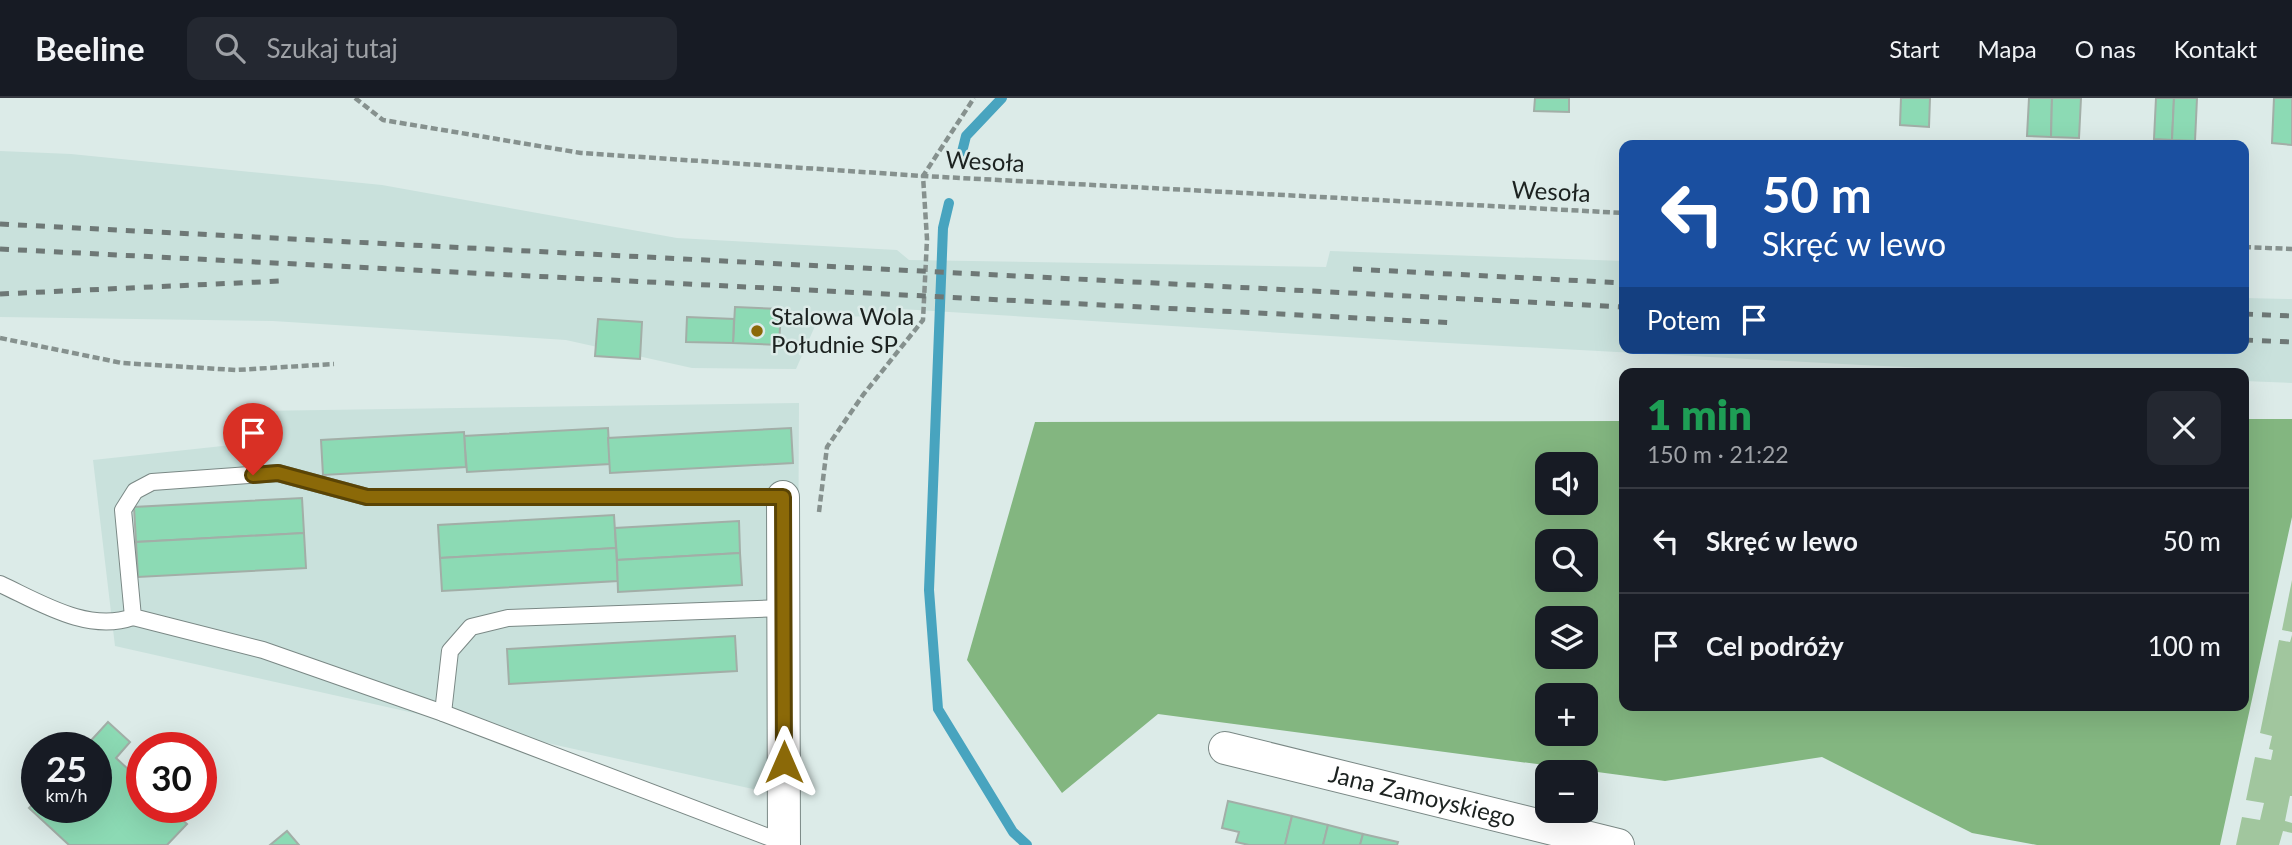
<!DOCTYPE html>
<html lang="pl">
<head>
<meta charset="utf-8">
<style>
  body { margin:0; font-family:Lato,sans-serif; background:#242831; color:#f1f3f6; height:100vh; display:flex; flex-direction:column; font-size:26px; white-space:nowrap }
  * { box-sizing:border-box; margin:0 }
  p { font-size:23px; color:#9ea1a6 }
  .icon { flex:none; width:38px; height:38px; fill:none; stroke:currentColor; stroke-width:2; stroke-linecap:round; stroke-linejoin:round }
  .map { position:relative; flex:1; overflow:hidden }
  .sheet { position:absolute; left:1619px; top:270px; width:630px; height:343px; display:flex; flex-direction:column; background:#171b24; border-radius:14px; box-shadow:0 7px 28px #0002 }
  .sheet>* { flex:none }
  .guide { position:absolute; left:1619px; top:42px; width:630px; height:214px; border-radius:14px; box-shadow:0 7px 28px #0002; background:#1a4fa0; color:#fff; overflow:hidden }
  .controls { position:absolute; left:1535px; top:354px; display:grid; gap:14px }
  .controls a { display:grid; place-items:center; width:63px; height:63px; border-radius:14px; background:#171b24; box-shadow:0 7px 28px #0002; font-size:35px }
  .speed { position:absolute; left:21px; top:634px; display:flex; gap:14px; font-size:35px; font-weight:700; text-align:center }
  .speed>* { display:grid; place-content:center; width:91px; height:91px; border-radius:50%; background:#171b24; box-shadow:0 7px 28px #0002; line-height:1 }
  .speed small { font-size:18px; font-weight:400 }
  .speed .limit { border:10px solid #d22; background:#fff; color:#111 }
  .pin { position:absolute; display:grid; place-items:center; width:60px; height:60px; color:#fff; margin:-72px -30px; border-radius:50% 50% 50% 0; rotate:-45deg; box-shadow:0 0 7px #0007 }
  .pin .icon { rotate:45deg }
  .me { position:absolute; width:77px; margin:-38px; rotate:0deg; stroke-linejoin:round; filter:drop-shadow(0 0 5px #0008) }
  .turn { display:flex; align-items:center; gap:24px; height:147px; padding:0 28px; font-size:32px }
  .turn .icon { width:91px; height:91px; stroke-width:2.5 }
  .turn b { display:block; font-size:49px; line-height:60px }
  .then { display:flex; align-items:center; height:66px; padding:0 28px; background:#0003; gap:14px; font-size:26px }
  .round { display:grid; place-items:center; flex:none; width:74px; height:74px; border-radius:14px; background:#242831 }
  .head { display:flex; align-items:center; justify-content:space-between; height:119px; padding:0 28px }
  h1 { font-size:42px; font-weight:800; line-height:52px; color:#1e9e55 }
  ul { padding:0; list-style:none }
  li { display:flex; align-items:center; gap:21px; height:105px; padding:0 28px; border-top:2px solid #363941 }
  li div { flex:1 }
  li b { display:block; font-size:26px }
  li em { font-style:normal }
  header { display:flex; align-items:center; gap:42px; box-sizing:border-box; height:98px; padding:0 35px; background:#171b24; border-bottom:2px solid #363941 }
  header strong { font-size:33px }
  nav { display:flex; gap:38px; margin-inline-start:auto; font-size:24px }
  .search { width:490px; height:63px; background:#242831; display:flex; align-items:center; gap:18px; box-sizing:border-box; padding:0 24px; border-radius:14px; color:#9ea1a6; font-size:26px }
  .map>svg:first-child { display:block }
  .built { fill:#c9e1dc }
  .green { fill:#a1c69e }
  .forest { fill:#83b680; fill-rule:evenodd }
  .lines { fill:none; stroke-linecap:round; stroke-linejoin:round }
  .stream { stroke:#48a4bf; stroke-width:10 }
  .building { fill:#8cdab4; stroke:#a2aea7; stroke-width:2 }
  .lane-casing { stroke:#7a8885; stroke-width:18 }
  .street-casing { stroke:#7a8885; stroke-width:34 }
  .path { stroke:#86918e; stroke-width:4.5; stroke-dasharray:7 3.5; stroke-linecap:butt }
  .lane { stroke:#fff; stroke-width:16 }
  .street { stroke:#fff; stroke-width:32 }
  .rail { stroke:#6e7876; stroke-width:5; stroke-dasharray:9 9; stroke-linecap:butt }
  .route-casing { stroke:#5a4405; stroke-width:18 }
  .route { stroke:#8b6908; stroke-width:12 }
  .poi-dot { fill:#8b6908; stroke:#dcebe8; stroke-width:2.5 }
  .labels { text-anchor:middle; stroke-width:5; stroke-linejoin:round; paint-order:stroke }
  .street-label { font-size:24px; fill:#1c2220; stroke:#dcebe8 }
  .poi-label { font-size:24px; fill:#1c2220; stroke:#dcebe8; text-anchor:start }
</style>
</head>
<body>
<header>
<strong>Beeline</strong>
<div class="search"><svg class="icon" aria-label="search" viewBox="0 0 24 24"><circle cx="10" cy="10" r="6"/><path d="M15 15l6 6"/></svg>Szukaj tutaj</div>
<nav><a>Start</a><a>Mapa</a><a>O nas</a><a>Kontakt</a></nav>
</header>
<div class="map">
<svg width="2292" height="747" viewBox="0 0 2292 747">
  <rect width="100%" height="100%" fill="#dcebe8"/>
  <g class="built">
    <polygon points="0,53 71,56 382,87 677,140 897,152 909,162 1326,169 1330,153 1624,163 1624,250 2244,250 2244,200 2292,201 2292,285 2244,283 2244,275 2038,275 1861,267 1411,243 901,211 888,218 819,219 796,271 692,270 566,242 273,223 0,219"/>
    <polygon points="799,305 797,701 115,548 93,362 241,346 256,313"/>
  </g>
  <g class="green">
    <polygon points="2292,482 2292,534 2282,532"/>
    <polygon points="2292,537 2292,698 2290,698 2285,723 2292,725 2292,735 2283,733 2279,747 2236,747 2242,719 2260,722 2264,705 2246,702 2255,659 2271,662 2273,652 2269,651 2272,638 2260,635 2279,542 2290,544"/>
  </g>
  <path class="forest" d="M2244,321h48v98l-72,328h-183l-65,-12 -150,-76 -157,24 -507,-67 -96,79 -95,-133 68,-238 589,-1v284h620zM1547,366h39v38h-39zM1547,443h39v38h-39zM1547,520h39v38h-39zM1547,597h39v38h-39z"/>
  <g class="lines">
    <g class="stream">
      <polyline points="962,54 966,38 1002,0"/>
      <polyline points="949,105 943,130 929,492 938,611 1013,734 1027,747"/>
    </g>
  </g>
  <g class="building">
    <polygon points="1535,0 1569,0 1569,14 1534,13"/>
    <polygon points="1901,0 1930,0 1929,29 1900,27"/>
    <polygon points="2029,0 2052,0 2051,39 2027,38"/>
    <polygon points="2052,0 2081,0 2079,40 2051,39"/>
    <polygon points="2156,0 2174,0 2172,42 2154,41"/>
    <polygon points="2174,0 2197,0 2195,43 2172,42"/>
    <polygon points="2274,0 2292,0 2292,47 2272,45"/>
    <polygon points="735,209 781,211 779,247 733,245"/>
    <polygon points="687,219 734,221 733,245 686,244"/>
    <polygon points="598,221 642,224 640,261 595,258"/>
    <polygon points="608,330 610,366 467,374 464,338"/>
    <polygon points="791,330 793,365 610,375 608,340"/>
    <polygon points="464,334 466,369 323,377 321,342"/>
    <polygon points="302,400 304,435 136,444 134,409"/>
    <polygon points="614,417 616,450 440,460 438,427"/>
    <polygon points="739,423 740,455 617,462 615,430"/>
    <polygon points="304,435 306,470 138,479 136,444"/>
    <polygon points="616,450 618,483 442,493 440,460"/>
    <polygon points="740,455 742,487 618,494 617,462"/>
    <polygon points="735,538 737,573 509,586 507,551"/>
    <polygon points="108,624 130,644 116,660 142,684 142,709 168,709 187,726 167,747 69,747 29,710 37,702 37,709 96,709 96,649 85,649"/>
    <polygon points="1228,703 1292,718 1285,747 1249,747 1236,744 1239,734 1222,730"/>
    <polygon points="1292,718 1328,727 1323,747 1285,747"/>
    <polygon points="1328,727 1363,736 1360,747 1323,747"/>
    <polygon points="287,733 299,747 270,747"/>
    <polygon points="1363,736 1398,744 1397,747 1360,747"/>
  </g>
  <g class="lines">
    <defs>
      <g id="lane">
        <polyline points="783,399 367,399 278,375 152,384 135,393 123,412 133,519 263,552 443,615 784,745"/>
        <path d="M0,486c41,19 88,49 133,33"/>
        <polyline points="443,615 450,553 471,529 508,520 784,510"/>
      </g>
      <g id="street">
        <polyline points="783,399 784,747"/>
        <path id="s1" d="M1225,650l393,97"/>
      </g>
    </defs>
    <use href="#lane" class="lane-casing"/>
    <use href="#street" class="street-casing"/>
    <g class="path">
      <polyline points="355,0 383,22 581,55 923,78 1624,115"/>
      <polyline points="2244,149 2292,151"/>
      <polyline points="0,240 122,265 236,272 334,266"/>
      <polyline points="819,414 827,349 863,297 923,222 927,141 923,78 974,0"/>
    </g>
    <use href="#lane" class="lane"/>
    <use href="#street" class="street"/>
    <g class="rail">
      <polyline points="0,126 1624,209"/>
      <polyline points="0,151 1456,225"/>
      <polyline points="1353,171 1624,185"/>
      <polyline points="0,196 281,183"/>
      <polyline points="2244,216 2292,218"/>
      <polyline points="2244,242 2292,244"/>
    </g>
  </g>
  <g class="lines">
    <defs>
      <polyline id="route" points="253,377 278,375 367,399 783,399 784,664"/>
    </defs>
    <use href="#route" class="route-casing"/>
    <use href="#route" class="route"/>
  </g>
  <circle class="poi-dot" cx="757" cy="233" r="7"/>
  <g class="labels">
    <g class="street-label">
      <text transform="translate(985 64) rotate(3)" y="8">Wesoła</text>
      <text transform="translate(1551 94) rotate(3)" y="8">Wesoła</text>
      <text dy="8" stroke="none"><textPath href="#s1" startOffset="203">Jana Zamoyskiego</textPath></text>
    </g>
    <g class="poi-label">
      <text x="771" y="227">Stalowa Wola<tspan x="771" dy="28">Południe SP</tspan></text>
    </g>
  </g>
</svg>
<div class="controls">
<a><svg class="icon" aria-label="sound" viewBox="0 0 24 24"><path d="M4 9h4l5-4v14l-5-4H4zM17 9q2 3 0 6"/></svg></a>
<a><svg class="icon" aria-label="search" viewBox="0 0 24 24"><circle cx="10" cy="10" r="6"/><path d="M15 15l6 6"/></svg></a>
<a><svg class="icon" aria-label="layers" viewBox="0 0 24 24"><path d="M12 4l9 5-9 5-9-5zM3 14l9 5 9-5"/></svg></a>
<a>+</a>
<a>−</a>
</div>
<div class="speed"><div>25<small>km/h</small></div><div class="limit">30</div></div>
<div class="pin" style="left:253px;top:377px;background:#d93025"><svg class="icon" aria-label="arrive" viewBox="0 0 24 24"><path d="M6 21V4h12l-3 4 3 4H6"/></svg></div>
<svg class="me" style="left:784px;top:664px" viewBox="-20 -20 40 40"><path d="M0-17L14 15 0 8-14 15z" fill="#8b6908" stroke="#fff" stroke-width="4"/></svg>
<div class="guide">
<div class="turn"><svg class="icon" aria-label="left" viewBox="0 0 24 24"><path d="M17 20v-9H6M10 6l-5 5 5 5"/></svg><div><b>50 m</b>Skręć w lewo</div></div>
<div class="then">Potem<svg class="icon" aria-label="arrive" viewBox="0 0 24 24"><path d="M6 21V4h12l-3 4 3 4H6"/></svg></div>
</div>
<section class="sheet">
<div class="head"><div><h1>1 min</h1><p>150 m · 21:22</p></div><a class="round"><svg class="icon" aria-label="close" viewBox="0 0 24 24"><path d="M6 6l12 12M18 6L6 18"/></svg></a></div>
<ul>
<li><svg class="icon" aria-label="left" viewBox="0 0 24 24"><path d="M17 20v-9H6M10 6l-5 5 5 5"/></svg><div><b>Skręć w lewo</b></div><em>50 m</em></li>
<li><svg class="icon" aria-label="arrive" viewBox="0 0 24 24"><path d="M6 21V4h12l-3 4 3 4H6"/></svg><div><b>Cel podróży</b></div><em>100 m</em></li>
</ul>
</section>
</div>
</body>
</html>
